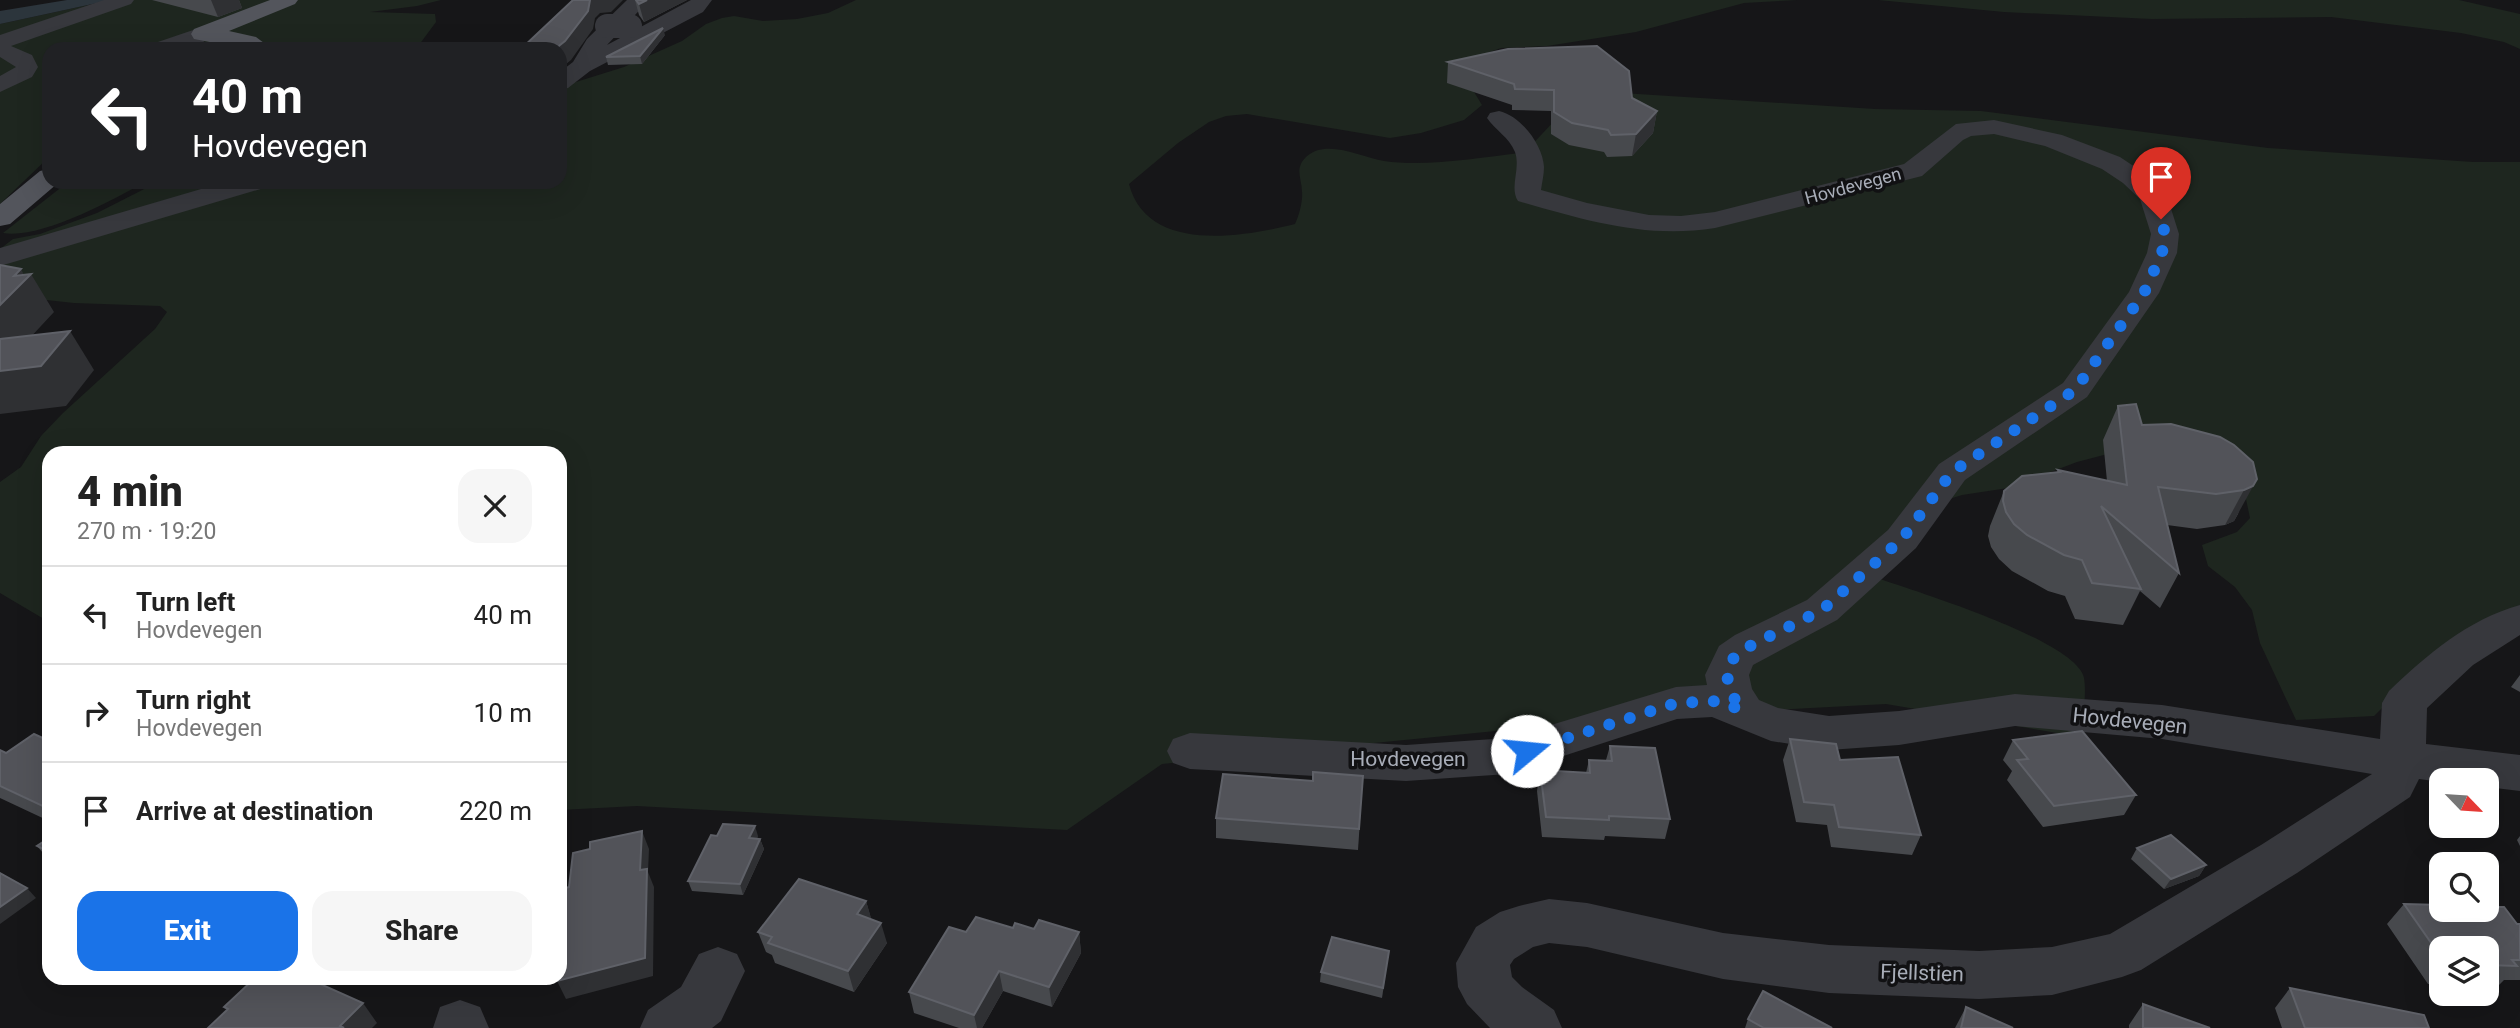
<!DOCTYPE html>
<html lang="en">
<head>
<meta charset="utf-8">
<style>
  body { margin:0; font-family:Roboto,sans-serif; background:#f6f6f6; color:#222; height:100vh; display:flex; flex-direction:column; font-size:26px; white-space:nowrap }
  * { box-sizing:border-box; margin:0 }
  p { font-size:23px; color:#767676 }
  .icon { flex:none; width:38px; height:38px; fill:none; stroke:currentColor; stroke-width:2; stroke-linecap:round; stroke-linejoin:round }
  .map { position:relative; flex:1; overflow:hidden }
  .sheet { position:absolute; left:42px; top:446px; width:525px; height:539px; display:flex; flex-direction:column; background:#fff; border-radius:21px; box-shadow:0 7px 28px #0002 }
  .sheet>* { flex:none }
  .hud { position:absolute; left:42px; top:42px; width:525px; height:147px; border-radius:21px; box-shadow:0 7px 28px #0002; background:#202124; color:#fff; overflow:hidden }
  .needle { width:46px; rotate:115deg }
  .fabs { position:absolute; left:2429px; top:768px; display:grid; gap:14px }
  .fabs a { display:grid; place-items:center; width:70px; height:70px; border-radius:14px; background:#fff; box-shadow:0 7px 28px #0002; font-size:35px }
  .pin { position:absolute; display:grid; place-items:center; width:60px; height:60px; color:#fff; margin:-72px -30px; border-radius:50% 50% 50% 0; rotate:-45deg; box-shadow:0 0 7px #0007 }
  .pin .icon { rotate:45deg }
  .me { position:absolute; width:77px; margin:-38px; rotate:73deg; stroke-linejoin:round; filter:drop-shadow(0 0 5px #0008) }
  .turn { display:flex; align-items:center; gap:24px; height:147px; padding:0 35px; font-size:32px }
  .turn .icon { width:91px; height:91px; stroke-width:2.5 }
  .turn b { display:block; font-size:49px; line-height:60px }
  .round { display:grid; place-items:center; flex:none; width:74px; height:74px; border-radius:21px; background:#f6f6f6 }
  .head { display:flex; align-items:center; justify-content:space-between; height:119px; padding:0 35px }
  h1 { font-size:42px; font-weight:800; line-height:52px }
  .action { display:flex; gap:14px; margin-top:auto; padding:14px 35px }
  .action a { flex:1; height:80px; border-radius:21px; background:#1a73e8; color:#fff; font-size:28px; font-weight:800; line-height:80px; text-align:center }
  .action a+a { background:#f6f6f6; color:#222 }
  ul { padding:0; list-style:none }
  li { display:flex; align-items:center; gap:21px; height:98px; padding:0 35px; border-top:2px solid #e0e0e0 }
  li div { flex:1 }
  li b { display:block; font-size:26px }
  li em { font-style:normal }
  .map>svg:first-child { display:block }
  .green { fill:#1e261f }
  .water { fill:#2c353c }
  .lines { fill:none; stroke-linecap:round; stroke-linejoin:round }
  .minor { fill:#37383d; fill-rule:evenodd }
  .major { fill:#53555c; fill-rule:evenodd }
  .minor-bridge { stroke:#37383d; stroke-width:24 }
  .wall { fill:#47494d }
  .shaded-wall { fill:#2f3033 }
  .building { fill:#525359; stroke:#5f6168; stroke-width:2 }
  .route { stroke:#1a73e8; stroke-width:12; stroke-dasharray:0 21.6 }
  .labels { text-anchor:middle; stroke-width:7; stroke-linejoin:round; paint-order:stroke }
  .street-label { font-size:18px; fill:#a8adb8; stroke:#111113 }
  .near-street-label { font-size:21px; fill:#a8adb8; stroke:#111113 }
</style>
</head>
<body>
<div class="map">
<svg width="2520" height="1028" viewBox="0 0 2520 1028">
  <rect width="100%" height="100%" fill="#161618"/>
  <g class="green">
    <polygon points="111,0 441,0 417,6 370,12 435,14 436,22 416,49 49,49 49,157 0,204 0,24"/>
    <path d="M856,0h941l-53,3 -108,29 -89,14 -46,2 -25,9 -13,17 19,31 -18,15 -43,13 -31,5 -143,-24 -21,2 -17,6 -31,21 -49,41c18,70 114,53 166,40 4,-8 8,-23 7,-32 0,-14 -8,-23 4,-35 20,-19 55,0 78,4 41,6 94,-3 136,-8l7,-3 30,-32 49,-26 269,17 106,2 287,37 205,14h47v467l-86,27 -60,60 -78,4 -36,-77 -8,-33 -17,-23 -27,-21 -6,-21 35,-13 13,-14 -4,-19 -23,-19 -108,-28 -38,10 -69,26 -46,7 -38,12 -50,70c37,13 203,63 210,101 3,17 -2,41 -3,59l-195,-33 -249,13 -475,47 -95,66 -430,-24 -77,4v-357h-511v169l-49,-29v-111l21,-15 20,-31 22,-23 92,-84 12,-17 -7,-6 -86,-3 -74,-8v-46l13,-10 27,-5 57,-21 61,-31h402v-95l64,-20 58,-26 24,-17 16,-6 12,-2 29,5 34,-2 31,-6z"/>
    <polygon points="1878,0 2459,0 2520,14 2520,49 2504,42 2461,33 2331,17 2152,19 2004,12"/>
    <path d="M68,182h77c-34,19 -104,57 -142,51z"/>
  </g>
  <polygon class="water" points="67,0 111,0 0,24 0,11"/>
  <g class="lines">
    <g class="minor">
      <polygon points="104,0 134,0 131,4 11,46 32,55 38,67 32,77 0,92 0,76 16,67 0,57 0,35"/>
      <polygon points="627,0 649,0 607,45 691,0 712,0 703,12 590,71 568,88 560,90 560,72 573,62 587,39"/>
      <path d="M202,27l8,2 3,5c-14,17 -44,15 -64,15l3,-5z"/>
      <path d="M1499,111c22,5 44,34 45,56 0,8 -2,15 -3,23l46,13 62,12 32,1 34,-4 189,-48 52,-40 38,-4 68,15 58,22 21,14 26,25 12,38 -2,19 -18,40 -72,104 -122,83 -49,68 -79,72 -84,45 -4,10 3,14 7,11 19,8 51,8 70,-5 116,-17 147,11 218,34 2,-36 7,-12c39,-37 78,-71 131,-86v30l-47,30 -46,43 -1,36 94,11v36l-33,-4v-7l-46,2 -22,-3 -9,18 -113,76 -156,97 -19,7 -70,18 -73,4 -150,-6 -106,-14 -136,-32 -38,-4 -16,4 -19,12 -4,6 2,12 10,10 32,23 8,18h-72l-23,-24 -9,-17 -2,-24 20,-36 24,-15 19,-6 30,-7 38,4 136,30 106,12 150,6 73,-4 58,-13 151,-89 111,-71 -210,-35 -147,-13 -116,19 -70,5 -58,-9 -59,-24 -35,2 -169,55 -102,7 -216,-12 -17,-6 -6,-12 6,-12 17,-6 216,12 102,-7 168,-51 31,-2 -2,-10 14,-29 16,-11 72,-35 81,-70 51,-66 124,-81 66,-91 18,-39 4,-19 -11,-35 -17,-16 -21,-14 -57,-23 -51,-12 -23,2 -8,4 -41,36 -207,52c-70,11 -130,-8 -197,-27 -9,-14 3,-32 -3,-49 -6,-15 -20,-22 -28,-34l3,-5z"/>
      <polygon points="225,182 267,182 264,188 0,266 0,248"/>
      <polygon points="718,947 737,954 745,971 721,1021 712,1028 640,1028 648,1010 681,987 699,954"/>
      <polygon points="460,1000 480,1007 489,1028 433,1028 440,1007"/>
    </g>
    <g class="major">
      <polygon points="270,0 298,0 295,4 229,31 256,37 272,49 246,49 194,39 191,34 194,29"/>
      <polygon points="49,169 49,182 58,183 10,224 0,226 0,204 40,171"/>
    </g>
    <polyline class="minor-bridge" points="607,26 630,26"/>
  </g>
  <g class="wall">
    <polygon points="152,0 239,0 242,8 218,17"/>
    <polygon points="635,0 687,0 644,22 639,15"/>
    <polygon points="665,35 642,64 608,65 606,57"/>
    <polygon points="1448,62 1632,98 1657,111 1653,133 1632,156 1607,157 1604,152 1569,145 1551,134 1551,111 1512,110 1512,105 1447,83"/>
    <polygon points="2118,406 2142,425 2253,462 2238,514 2234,521 2225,525 2197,529 2167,525 2179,573 2160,608 2140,591 2123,625 2075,619 2065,596 2048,591 2012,571 1999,559 1991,547 1988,536 1990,526 2004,491 2056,473 2058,470 2107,481 2103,440"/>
    <polygon points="2520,675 2520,692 2511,687"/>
    <polygon points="49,738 49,821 0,798 0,750 6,753"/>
    <polygon points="1790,739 1840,760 1921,835 1912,855 1831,847 1827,825 1796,822 1783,760"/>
    <polygon points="2013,740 2136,795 2124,815 2043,827 2007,780 2012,771 2003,760"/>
    <polygon points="1610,746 1670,819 1665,839 1605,836 1604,840 1542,837 1537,791 1540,770 1586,773 1589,760 1606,760"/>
    <polygon points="1363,776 1358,850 1216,838 1216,818"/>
    <polygon points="758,836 757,838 760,839 764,849 743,895 692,891 688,881"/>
    <polygon points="2520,836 2520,846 2517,840"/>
    <polygon points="49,838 49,860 37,846"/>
    <polygon points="2137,848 2206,865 2199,876 2164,889 2131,859"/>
    <polygon points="866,901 871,919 887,943 854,992 775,963 772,955 766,952 758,932"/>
    <polygon points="2404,904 2520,924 2520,980 2504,980 2498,986 2487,986 2487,948 2441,948 2441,984 2428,984 2387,924"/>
    <polygon points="1013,928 1079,932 1081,953 1052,1007 1003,991 982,1028 959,1028 914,1013 909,992 966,932"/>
    <polygon points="1389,951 1382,998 1320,982 1321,972"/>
    <polygon points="2290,988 2429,1028 2282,1028 2275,1008"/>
    <polygon points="2143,1004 2210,1028 2129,1028 2129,1025"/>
    <polygon points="1966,1007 2013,1028 1955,1028"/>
    <polygon points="1748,1019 1832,1028 1745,1028"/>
  </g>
  <g class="shaded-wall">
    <polygon points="211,0 239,0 242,8 218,17"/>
    <polygon points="590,0 623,0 611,12 600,13 595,18 593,29 571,60 560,69 560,49 555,49"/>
    <polygon points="647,0 687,0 644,22 639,4"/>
    <polygon points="663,28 665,35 642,64 640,56"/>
    <polygon points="1657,111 1653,133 1632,156 1636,134"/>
    <polygon points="21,269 26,279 31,274 54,312 0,370 0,305 14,276"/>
    <polygon points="70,331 94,370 66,406 0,414 0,371"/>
    <polygon points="2257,479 2234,521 2225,525 2244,490"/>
    <polygon points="755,826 758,836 753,848 749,838"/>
    <polygon points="642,831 649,849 648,872 654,887 653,976 566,999 557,981 640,870"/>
    <polygon points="760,839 764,849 743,895 740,884"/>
    <polygon points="2206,865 2199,876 2164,889 2171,879"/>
    <polygon points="27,888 36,898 0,924 0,907"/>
    <polygon points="866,901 872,921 857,914"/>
    <polygon points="881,923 887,943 854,992 848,971"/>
    <polygon points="1079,932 1081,953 1052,1007 1049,987"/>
    <polygon points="999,971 1003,991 982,1028 977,1028 974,1015"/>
    <polygon points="305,978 327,978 314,991"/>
    <polygon points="363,1003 377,1023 372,1028 341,1028 340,1026"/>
  </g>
  <g class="building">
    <polygon points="573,0 590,0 588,11 565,41 555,49 521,49"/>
    <polygon points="636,0 647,0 639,4"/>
    <polygon points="663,28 640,56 606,57"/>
    <polygon points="1597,46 1629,71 1632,98 1657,111 1636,134 1611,135 1608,130 1572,123 1554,112 1554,90 1515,89 1514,84 1448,62 1508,49"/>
    <polygon points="0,265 21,269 14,276 31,274 0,305"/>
    <polygon points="70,331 41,366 0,371 0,339"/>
    <polygon points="2136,404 2142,425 2171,424 2220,437 2234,445 2253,462 2257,479 2253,486 2244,490 2216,494 2158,487 2179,573 2101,506 2141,589 2092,583 2082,560 2064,555 2027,535 2014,524 2006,512 2003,501 2004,491 2022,476 2060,472 2058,470 2127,485 2118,406"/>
    <polygon points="2082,731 2136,795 2054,806 2017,760 2028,759 2013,740"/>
    <polygon points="34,734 47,740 49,738 49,809 0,786 0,750 6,753"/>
    <polygon points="1790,739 1836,744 1840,760 1898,757 1921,835 1839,827 1834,805 1804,802"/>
    <polygon points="1610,746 1655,748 1670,819 1609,816 1609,820 1546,817 1540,770 1590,773 1589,760 1612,761"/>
    <polygon points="1313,772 1363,776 1359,829 1216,818 1223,774 1313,781"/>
    <polygon points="723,824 755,826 749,838 760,839 740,884 688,881 711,835 717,836"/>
    <polygon points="642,831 640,870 647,869 645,958 557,981 557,978 560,978 560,934 563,889 569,887 573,853 590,849 590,842"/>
    <polygon points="2171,835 2206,865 2171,879 2137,848"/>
    <polygon points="49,838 49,852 37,846"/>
    <polygon points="0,873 27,888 0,907"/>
    <polygon points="799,879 866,901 857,914 881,923 848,971 768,943 772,937 758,932"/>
    <polygon points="2404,904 2441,905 2441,910 2487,910 2487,907 2504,907 2517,924 2520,924 2520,960 2512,960 2517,966 2487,965 2487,948 2441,948 2441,957"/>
    <polygon points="976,917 1013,928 1015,923 1034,929 1039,920 1079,932 1049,987 999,971 974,1015 909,992 949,927 966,932"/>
    <polygon points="1332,937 1389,951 1383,988 1321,972"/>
    <polygon points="255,978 307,978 363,1003 340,1026 344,1028 208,1028 228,1009 224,1007"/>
    <polygon points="2290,988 2424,1015 2429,1028 2305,1028"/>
    <polygon points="1763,991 1832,1028 1764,1028 1748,1019"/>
    <polygon points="2143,1004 2210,1028 2143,1028"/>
    <polygon points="1966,1007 2013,1028 1961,1028"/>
  </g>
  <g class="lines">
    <polyline class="route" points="1527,751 1676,703 1717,701 1742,710 1730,692 1727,675 1734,657 1750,646 1822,610 1902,539 1952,472 2075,390 2144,293 2162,253 2165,234 2161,219"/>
  </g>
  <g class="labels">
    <g class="street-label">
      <text transform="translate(1853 186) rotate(-15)" y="6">Hovdevegen</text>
    </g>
    <g class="near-street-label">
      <text transform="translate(2130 721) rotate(6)" y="7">Hovdevegen</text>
      <text x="1408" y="766">Hovdevegen</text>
      <text transform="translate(1922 973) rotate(2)" y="7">Fjellstien</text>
    </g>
  </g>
</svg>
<div class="fabs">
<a><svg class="needle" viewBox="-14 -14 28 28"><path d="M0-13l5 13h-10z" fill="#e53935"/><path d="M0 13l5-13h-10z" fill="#767676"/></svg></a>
<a><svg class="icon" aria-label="search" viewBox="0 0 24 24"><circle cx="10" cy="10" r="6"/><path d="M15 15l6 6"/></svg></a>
<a><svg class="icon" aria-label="layers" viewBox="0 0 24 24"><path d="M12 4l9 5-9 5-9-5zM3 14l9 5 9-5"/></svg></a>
</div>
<div class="pin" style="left:2161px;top:219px;background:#d93025"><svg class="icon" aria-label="arrive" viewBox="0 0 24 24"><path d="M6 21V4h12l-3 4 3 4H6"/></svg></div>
<svg class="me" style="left:1527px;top:751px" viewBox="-20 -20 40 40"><circle r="19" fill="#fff"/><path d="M0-13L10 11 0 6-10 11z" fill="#1a73e8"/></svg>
<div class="hud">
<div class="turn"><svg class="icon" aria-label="left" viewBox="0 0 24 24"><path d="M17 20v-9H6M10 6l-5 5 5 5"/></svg><div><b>40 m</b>Hovdevegen</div></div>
</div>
<section class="sheet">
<div class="head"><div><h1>4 min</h1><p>270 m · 19:20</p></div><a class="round"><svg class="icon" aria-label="close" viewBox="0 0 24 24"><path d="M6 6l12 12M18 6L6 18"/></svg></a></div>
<ul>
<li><svg class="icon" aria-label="left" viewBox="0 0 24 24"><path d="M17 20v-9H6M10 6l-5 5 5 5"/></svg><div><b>Turn left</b><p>Hovdevegen</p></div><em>40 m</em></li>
<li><svg class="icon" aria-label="right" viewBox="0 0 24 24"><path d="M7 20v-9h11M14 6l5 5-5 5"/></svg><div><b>Turn right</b><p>Hovdevegen</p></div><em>10 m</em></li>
<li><svg class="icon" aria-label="arrive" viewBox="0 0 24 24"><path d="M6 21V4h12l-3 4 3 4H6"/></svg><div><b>Arrive at destination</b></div><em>220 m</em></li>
</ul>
<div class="action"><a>Exit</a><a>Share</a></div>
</section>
</div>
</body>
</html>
